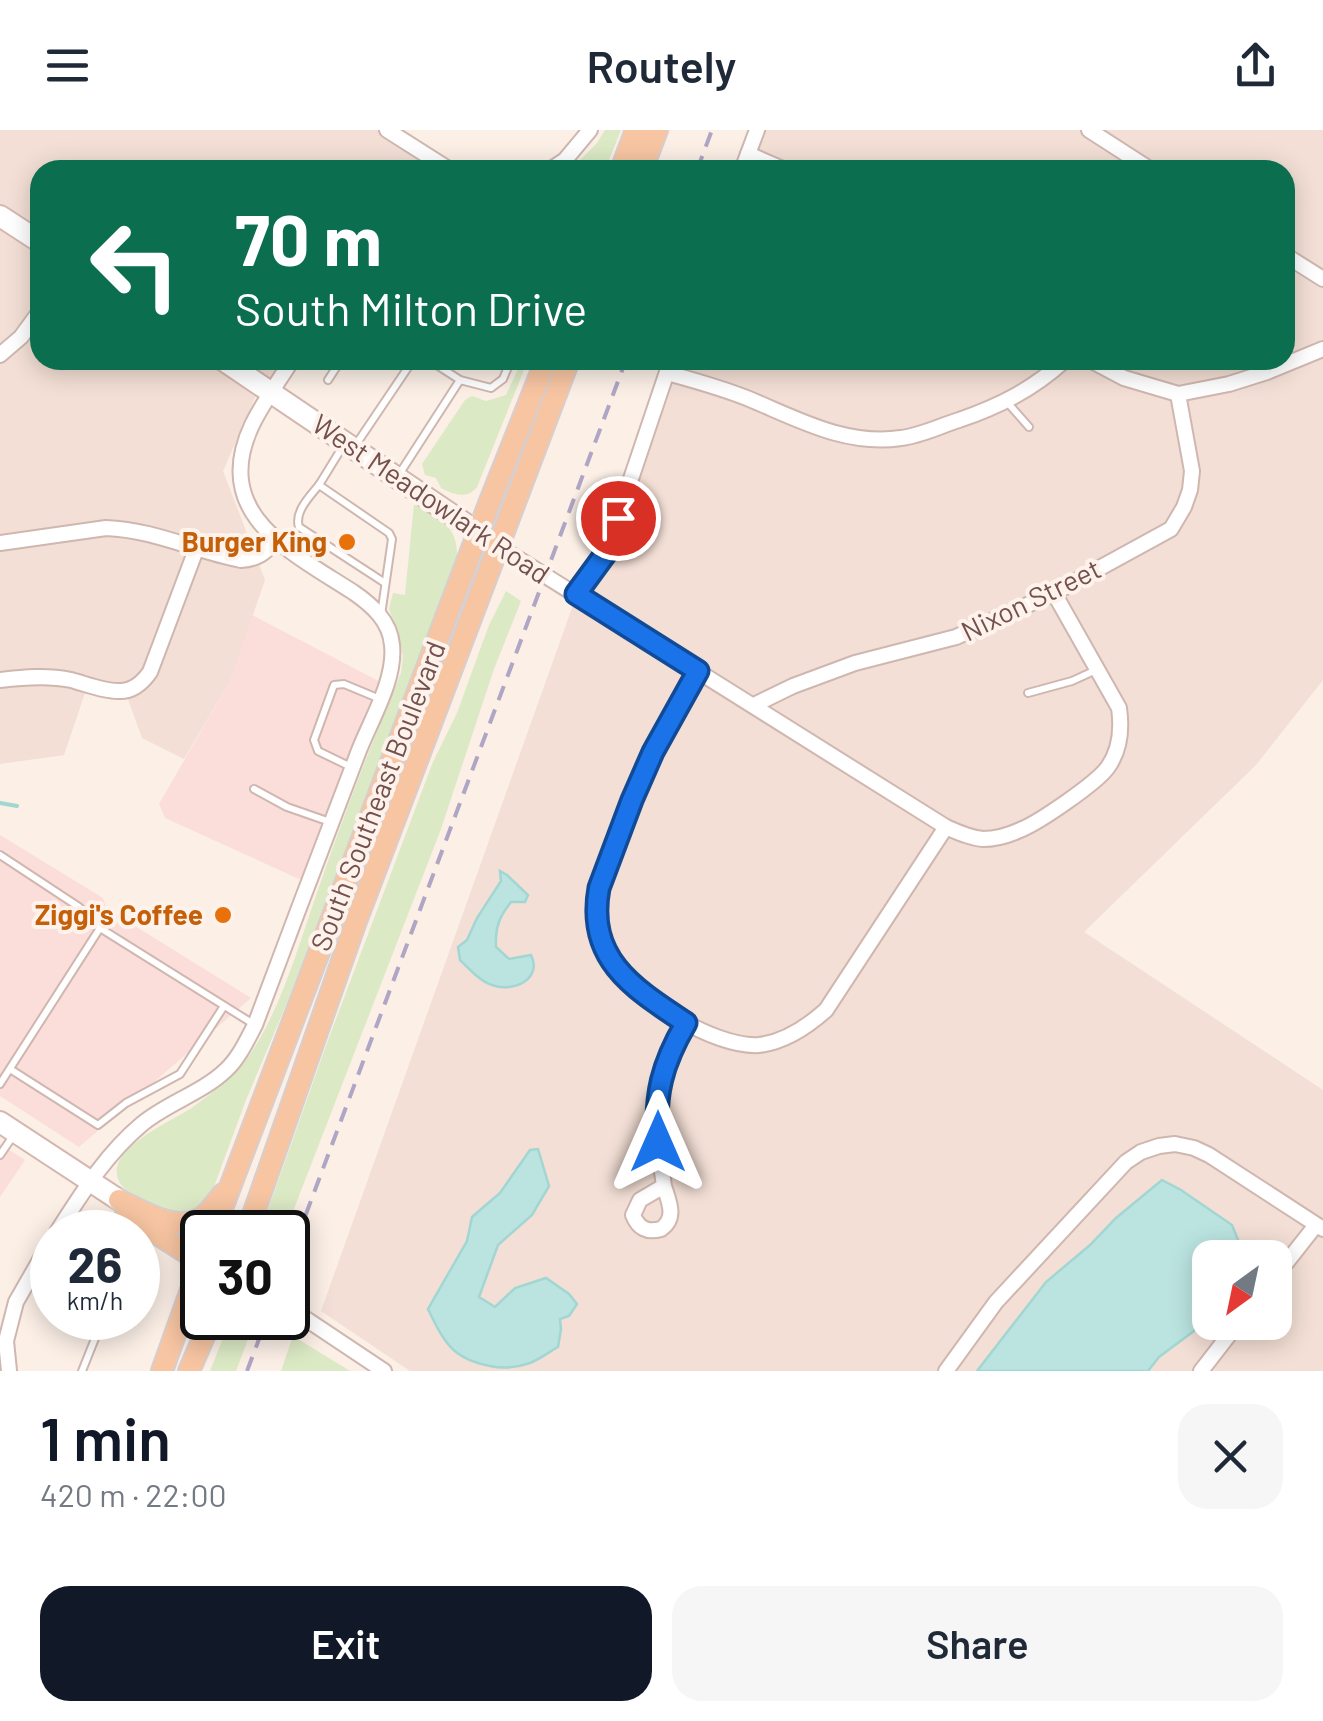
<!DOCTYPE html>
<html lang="en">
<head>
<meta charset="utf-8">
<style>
  body { margin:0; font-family:Barlow,sans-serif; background:#f6f6f7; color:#1f2937; height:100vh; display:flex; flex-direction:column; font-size:38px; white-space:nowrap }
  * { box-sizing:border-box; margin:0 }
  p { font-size:32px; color:#747a83 }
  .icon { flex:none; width:55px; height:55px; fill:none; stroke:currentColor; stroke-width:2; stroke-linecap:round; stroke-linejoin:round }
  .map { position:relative; height:1241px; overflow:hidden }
  .panel { display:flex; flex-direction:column; background:#fff; flex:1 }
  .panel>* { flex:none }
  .guide { position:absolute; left:30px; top:30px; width:1265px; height:210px; border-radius:30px; box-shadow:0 5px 25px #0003; background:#0b6e4f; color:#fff; overflow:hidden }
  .needle { width:65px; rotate:213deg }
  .buttons { position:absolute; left:1192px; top:1110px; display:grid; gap:20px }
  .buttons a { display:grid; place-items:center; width:100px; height:100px; border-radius:20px; background:#fff; box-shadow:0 5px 25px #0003; font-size:50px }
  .speed { position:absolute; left:30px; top:1080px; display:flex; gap:20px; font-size:50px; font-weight:700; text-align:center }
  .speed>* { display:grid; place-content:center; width:130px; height:130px; border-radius:50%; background:#fff; box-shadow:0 5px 25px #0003; line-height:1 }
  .speed small { font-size:25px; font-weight:400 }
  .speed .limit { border:5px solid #111; border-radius:15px; background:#fff; color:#111 }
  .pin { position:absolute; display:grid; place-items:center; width:85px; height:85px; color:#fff; margin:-42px; border:5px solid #fff; border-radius:50%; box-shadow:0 2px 10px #0007 }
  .me { position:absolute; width:110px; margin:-55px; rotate:0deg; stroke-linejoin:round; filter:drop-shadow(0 0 8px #0008) }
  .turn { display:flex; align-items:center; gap:35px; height:210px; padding:0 40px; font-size:45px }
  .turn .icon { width:130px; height:130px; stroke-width:2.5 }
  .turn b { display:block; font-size:70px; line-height:85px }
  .round { display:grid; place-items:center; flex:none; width:105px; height:105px; border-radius:30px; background:#f6f6f7 }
  .headline { display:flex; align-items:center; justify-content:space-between; height:170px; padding:0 40px }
  h1 { font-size:60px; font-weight:600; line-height:75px; color:#111827 }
  .cta { display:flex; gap:20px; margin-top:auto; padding:20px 40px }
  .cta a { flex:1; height:115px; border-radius:30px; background:#111827; color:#fff; font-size:40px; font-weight:600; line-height:115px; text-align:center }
  .cta a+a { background:#f6f6f7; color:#1f2937 }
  header { display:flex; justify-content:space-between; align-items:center; height:130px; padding:0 40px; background:#fff; font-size:45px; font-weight:600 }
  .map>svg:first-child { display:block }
  .residential { fill:#f3dfd5; fill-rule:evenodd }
  .commercial { fill:#fbddda }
  .green { fill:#dbe9c5 }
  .water { fill:#bbe4e1; stroke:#a2d6d2; stroke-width:2.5 }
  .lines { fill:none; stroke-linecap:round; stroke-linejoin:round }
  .stream { stroke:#a2d6d2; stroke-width:4 }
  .lane-casing { stroke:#cfb7b0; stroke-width:10 }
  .street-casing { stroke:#cfb7b0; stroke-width:18 }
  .secondary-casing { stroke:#d4b7af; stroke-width:24 }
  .primary-casing { stroke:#d8cecd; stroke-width:24 }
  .lane { stroke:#fff; stroke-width:6 }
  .street { stroke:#fff; stroke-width:14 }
  .secondary { stroke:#fff; stroke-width:20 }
  .primary { stroke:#f7c5a2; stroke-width:20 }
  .rail { stroke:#afa5c5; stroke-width:4; stroke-dasharray:15 10; stroke-linecap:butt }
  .route-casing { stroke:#114b97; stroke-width:25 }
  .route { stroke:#1a73e8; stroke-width:18 }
  .food-dot { fill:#e8710a; stroke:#fef3ec; stroke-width:4 }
  .labels { text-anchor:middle; stroke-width:8; stroke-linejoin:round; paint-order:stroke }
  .street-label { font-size:28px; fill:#74514c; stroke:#fef3ec }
  .food-label { font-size:28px; font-weight:bold; fill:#c56008; stroke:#fef3ec; text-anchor:end }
</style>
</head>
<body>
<header><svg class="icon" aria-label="menu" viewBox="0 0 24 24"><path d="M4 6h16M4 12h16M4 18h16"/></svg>Routely<svg class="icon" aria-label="share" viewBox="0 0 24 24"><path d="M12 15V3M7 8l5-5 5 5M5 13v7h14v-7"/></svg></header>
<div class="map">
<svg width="1323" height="1241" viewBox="0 0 1323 1241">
  <rect width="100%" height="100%" fill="#fbefe6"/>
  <g class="residential">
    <polygon points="0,0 390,0 450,40 40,40 40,230 296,230 272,263 260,256 223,341 265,450 230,551 184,629 142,608 125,561 88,554 64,625 0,634"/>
    <path d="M759,0h564v550l-67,85 -172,167 239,158v281h-913l-89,-60 256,-717 95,-234h613v-190h-541zM1210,1128h65v64h-65z"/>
  </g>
  <g class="commercial">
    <polygon points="252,485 386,555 308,753 165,688 159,674 230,551"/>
    <polygon points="0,705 103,768 106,778 251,868 79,1017 0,966"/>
    <polygon points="0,1014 25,1030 0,1067"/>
  </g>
  <g class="green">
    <polygon points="605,0 621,0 605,40 570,40 597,13"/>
    <path d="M522,230h6l-51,127c-10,13 -24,7 -36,1l-5,-10 -11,-3 -3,-11 43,-64 7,-4 14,5 20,-6z"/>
    <path d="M414,374c25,15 44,21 43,53l-171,448 -40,95 -34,92c-2,5 -3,10 -7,14 -13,13 -34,12 -49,3 -12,-8 -37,-18 -39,-34 -5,-29 57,-55 76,-68 20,-15 42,-30 56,-51 34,-50 50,-113 70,-169 25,-72 52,-143 82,-214l2,-17 -5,-24 -9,-23 4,-16 12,2z"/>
    <polygon points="506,461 521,471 494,539 441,699 285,1102 260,1102 327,913 433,632 457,583 489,495"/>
    <polygon points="231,1188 256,1188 236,1241 210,1241"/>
    <polygon points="293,1206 350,1241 281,1241"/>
  </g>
  <g class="water">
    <path d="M500,741l7,4 21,20 -3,7h-14c-12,15 -16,26 -15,45l13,12 22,-4c12,24 -18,38 -39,30 -12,-4 -23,-16 -32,-25l-2,-13 9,-7 10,-22 24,-37z"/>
    <path d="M538,1019l11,37 -17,29 -34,30 -19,52 16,10 20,-19 31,-10 23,16 8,10 -8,12 -9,3 1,10 -3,18c-9,5 -18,12 -28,16 -14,5 -26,6 -40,3 -38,-7 -46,-24 -62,-57l39,-68 5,-24 28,-24 30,-43z"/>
    <polygon points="1162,1050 1181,1060 1232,1095 1245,1127 1210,1128 1210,1189 1159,1227 1148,1241 977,1241 1046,1152 1090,1115 1116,1088"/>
  </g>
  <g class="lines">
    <polyline class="stream" points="0,673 17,676"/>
    <defs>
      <g id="lane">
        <polyline points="328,250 341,230"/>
        <polyline points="460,250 491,258 503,249 511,230"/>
        <polyline points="1007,272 1029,297"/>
        <polyline points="343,316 319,355 389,403 392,409 381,485"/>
        <polyline points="355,316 413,230"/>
        <polyline points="398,346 460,250 429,230"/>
        <path d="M319,355c-9,11 -25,27 -20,42l86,56"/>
        <polyline points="1028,563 1072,551 1096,540"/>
        <polyline points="351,637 318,621 314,610 334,555 344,554 380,569"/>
        <polyline points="254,659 287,677 330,692"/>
        <polyline points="0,725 79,777 100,798"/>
        <polyline points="10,939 98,995 126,973 180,944 224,876"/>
        <polyline points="0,954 100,798 255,895"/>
        <polyline points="0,1025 13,1006"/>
        <polyline points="82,1241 96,1206"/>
      </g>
      <g id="street">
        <polyline points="387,0 450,40"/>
        <polyline points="1089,0 1151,40"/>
        <polyline points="748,24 785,40"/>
        <polyline points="550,40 565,30 590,0"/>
        <polyline points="742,40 757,0"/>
        <polyline points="1285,125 1323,149"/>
        <polyline points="0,225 21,207 40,181"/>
        <polyline points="1090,230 1124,248 1178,264 1229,254 1267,242 1323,219"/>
        <path d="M667,243c29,8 59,16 87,28 47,20 94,45 147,37 19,-2 39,-12 58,-18 41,-14 74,-31 106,-60"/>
        <path d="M0,413l106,-15c50,2 88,23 135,32 17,-1 24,-7 34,-19"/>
        <path d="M498,416l448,281c11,5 24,11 37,12 12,0 26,-4 37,-9 18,-7 77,-47 88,-63 12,-17 14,-38 11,-59l-65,-115"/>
        <polyline points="577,464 606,423 671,230"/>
        <path d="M698,541c-15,27 -31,53 -45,80 -16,32 -28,66 -40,100 -7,19 -16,38 -17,58 0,18 4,37 14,51 24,37 104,88 149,85 26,-3 48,-18 67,-35l120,-183"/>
        <path d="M0,550c24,-3 48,-5 71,0 15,4 32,11 47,11 14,1 25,-9 32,-19l47,-125"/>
        <polyline points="754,575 793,556 855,533 956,507 1054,463 1171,399 1184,377 1190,360 1192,341 1178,264"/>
        <path d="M664,1056c5,16 13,32 -3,43 -14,4 -23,-1 -28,-14l7,-15 24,-14c-10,-70 -15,-99 22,-163"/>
        <path d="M57,1102c25,-39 49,-78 85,-108 25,-21 60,-31 84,-54 13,-12 21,-30 29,-45 34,-91 68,-181 103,-272 12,-32 38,-73 34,-108 -2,-24 -20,-40 -39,-53 -62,-40 -143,-78 -101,-167 11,-23 27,-44 40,-65"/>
        <polyline points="1275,1147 1316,1095"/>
        <polyline points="288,1177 384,1241"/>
        <polyline points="9,1241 6,1211 16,1172 52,1109"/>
        <polyline points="946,1241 996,1172 1126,1032 1141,1022 1159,1016 1175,1014 1194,1018 1209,1025 1323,1099"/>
        <polyline points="1201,1241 1239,1192"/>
      </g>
      <g id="secondary">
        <polyline points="0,86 40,112"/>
        <polyline points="223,230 498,416"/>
        <polyline points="0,992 119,1070"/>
      </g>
      <g id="primary">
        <polyline points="621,40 636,0"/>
        <polyline points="642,40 657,0"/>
        <path d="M119,1070c23,11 57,33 82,18 9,-5 15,-16 22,-24"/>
        <polyline points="126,1084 201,1132"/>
        <polyline points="213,1102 490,371 546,230"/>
        <polyline points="247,1102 355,794 569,230"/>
        <polyline points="162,1241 202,1129"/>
        <polyline points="189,1241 212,1188"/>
      </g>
    </defs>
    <use href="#lane" class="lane-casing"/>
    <use href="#street" class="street-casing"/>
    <use href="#secondary" class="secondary-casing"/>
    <use href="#primary" class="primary-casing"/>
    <use href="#lane" class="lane"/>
    <use href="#street" class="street"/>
    <use href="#secondary" class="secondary"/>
    <use href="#primary" class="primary"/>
    <g class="rail">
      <polyline points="697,40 712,0"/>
      <polyline points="288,1132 626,230"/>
      <polyline points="247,1241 267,1188"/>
    </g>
  </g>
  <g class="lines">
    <defs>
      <path id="route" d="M618,388l-12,35 -30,41 122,77 -45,81 -21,48 -33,88c-13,71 34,100 87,135 -24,41 -32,72 -28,119"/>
    </defs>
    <use href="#route" class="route-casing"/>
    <use href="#route" class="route"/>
  </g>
  <g class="food-dot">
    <circle cx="347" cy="412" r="10"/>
    <circle cx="223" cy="785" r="10"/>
  </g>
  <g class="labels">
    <g class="street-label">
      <text transform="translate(431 369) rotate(34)" y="10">West Meadowlark Road</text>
      <text transform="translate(1031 470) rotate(-26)" y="10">Nixon Street</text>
      <text transform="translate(378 666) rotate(-69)" y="10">South Southeast Boulevard</text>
    </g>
    <g class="food-label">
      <text x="327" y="422">Burger King</text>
      <text x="203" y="795">Ziggi's Coffee</text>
    </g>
  </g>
</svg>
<div class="buttons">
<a><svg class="needle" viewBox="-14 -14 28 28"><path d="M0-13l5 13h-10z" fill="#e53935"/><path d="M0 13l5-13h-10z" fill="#747a83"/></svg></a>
</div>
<div class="speed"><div>26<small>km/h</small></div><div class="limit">30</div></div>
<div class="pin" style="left:618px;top:388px;background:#d93025"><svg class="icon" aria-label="arrive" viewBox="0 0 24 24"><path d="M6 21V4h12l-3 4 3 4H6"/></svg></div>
<svg class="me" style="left:658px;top:1012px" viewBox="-20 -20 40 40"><path d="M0-17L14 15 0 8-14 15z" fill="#1a73e8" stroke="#fff" stroke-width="4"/></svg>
<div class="guide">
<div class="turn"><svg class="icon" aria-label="left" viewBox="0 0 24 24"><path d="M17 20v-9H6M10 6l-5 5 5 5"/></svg><div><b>70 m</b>South Milton Drive</div></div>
</div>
</div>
<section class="panel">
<div class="headline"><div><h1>1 min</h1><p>420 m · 22:00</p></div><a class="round"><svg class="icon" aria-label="close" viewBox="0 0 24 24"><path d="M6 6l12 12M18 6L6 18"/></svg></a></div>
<div class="cta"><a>Exit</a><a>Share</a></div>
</section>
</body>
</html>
